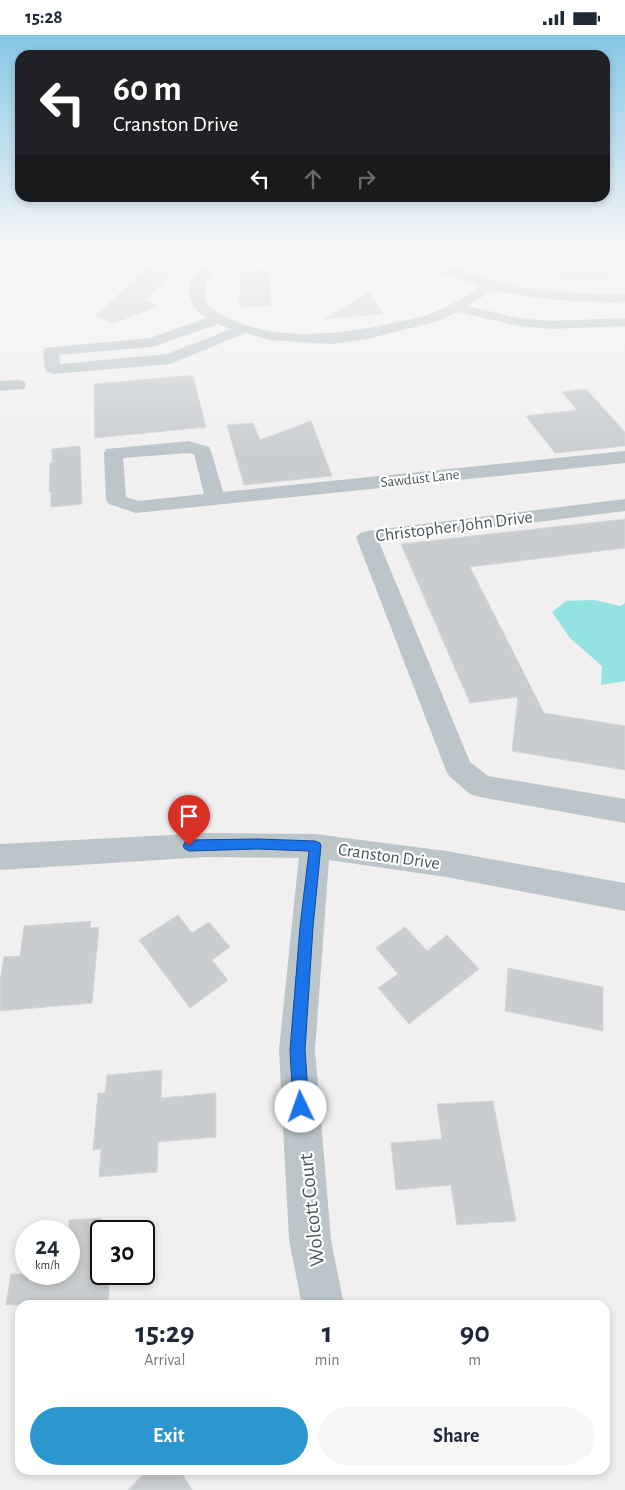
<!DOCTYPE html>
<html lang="en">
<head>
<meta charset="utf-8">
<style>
  body { margin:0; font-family:"Alegreya Sans",sans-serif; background:#f6f6f7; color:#1f2937; height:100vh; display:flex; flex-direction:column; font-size:19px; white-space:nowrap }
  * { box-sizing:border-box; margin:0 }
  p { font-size:16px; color:#747a83 }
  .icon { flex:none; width:28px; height:28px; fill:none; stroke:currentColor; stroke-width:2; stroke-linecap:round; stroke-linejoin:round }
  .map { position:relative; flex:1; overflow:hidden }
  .drawer { position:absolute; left:15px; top:1265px; width:595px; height:175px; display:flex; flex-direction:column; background:#fff; border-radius:15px; box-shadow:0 2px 8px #0003 }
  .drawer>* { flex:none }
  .banner { position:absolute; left:15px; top:15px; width:595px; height:152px; border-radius:15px; box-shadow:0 2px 8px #0003; background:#202124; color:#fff; overflow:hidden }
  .speed { position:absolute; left:15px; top:1185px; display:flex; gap:10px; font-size:25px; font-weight:700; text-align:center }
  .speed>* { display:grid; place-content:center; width:65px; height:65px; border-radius:50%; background:#fff; box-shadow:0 2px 8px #0003; line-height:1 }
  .speed small { font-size:12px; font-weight:400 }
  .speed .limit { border:2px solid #111; border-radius:8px; background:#fff; color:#111 }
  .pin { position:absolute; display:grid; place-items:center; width:42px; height:42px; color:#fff; margin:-51px -21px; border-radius:50% 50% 50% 0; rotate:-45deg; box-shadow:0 0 5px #0007 }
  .pin .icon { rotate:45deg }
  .me { position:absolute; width:55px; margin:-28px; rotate:357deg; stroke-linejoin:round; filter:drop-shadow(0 0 4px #0008) }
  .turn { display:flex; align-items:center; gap:18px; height:105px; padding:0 15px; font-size:22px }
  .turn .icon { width:65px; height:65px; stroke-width:2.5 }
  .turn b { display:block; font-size:35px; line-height:42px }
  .lanes { display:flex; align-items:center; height:48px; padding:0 15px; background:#0003; justify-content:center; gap:25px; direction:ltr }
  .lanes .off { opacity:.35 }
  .eta { display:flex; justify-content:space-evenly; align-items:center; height:85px; text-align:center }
  .eta b { font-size:30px; font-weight:700; line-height:35px }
  .cta { display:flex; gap:10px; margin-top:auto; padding:10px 15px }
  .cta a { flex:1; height:58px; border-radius:30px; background:#2c97cf; color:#fff; font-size:20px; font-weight:700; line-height:58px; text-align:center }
  .cta a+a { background:#f6f6f7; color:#1f2937 }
  .status { display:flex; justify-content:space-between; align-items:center; height:35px; padding:0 25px; background:#fff; direction:ltr }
  .status svg { height:14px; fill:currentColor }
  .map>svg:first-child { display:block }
  .commercial { fill:#ece6de }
  .water { fill:#93e3e1 }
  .building { fill:#c9cdd0; stroke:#d3d7da }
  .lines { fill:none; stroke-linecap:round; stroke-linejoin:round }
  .minor { fill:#bcc6ca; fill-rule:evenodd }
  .tertiary { fill:#bcc6ca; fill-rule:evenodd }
  .route { fill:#1a73e8; stroke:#114b97 }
  .labels { text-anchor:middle; stroke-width:4.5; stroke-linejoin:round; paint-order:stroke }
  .far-street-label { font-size:15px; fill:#49565a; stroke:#fff }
  .street-label { font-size:18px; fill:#49565a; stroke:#fff }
  .near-street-label { font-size:21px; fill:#49565a; stroke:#fff }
</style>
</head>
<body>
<div class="status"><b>15:28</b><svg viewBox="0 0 49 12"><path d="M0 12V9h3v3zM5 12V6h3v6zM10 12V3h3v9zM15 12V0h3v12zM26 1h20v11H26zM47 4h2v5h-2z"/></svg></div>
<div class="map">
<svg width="625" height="1455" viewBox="0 0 625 1455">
  <rect width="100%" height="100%" fill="#f1efef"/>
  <polygon class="commercial" points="408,217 625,217 625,267 564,266 523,261 469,249 443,239 419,226"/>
  <polygon class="water" points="594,565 620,571 625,568 625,646 601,650 602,631 570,603 552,577 566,566"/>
  <g class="building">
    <polygon points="506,217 625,217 625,241 578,245 527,239"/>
    <polygon points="151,228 178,231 145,265 159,271 114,288 96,281"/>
    <polygon points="270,235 271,271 241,272 241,268 239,268 240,246 243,236"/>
    <polygon points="369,257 383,279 324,284"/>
    <polygon points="184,341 193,341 206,392 95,403 94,349"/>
    <polygon points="586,354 625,397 625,411 555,418 526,381 577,375 562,357"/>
    <polygon points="311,386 332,441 244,450 227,390 253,388 260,405"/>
    <polygon points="80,411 82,469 51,472 51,457 49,457 50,428 52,428 52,414"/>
    <polygon points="625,484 625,513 470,532 544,678 625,691 625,735 512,716 518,662 470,668 401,509"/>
    <polygon points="178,880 192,898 209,887 230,912 212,925 228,945 190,973 139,905"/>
    <polygon points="91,886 90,893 99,892 92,968 0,976 0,946 4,922 20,921 24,891"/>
    <polygon points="405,892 427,916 447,900 479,934 409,989 378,953 398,939 376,913"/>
    <polygon points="508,933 603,952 603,996 505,976"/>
    <polygon points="162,1035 161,1063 216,1058 216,1102 158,1107 157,1137 99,1142 101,1114 93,1115 98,1058 105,1058 107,1040"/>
    <polygon points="493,1066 516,1186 457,1190 451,1150 396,1155 391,1108 442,1104 437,1069"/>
    <polygon points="101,1183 101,1239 110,1239 108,1270 6,1270 11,1239 69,1239 69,1185"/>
    <polygon points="147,1435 180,1435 192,1455 128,1455"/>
  </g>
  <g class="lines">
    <g class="minor">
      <path d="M241,217h17l-1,3c-27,10 -61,14 -50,49 48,41 133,32 190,18 11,-2 23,-4 33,-8 17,-7 35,-17 50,-28 -20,-6 -55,-16 -67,-34h14l16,11 24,10 50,14 58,6 50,1v8c-45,1 -88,-3 -132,-12l-25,16 51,12 32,3 74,-3v8l-74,3 -32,-3 -62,-14 -18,9 -72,18 -36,5 -62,-4 -23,-7 -76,31 -117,10 -6,-2 -2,-3 -2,-18 2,-3 105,-10 57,-20c-10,-5 -14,-11 -17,-21 -7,-28 31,-38 51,-45zM218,289l13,5 -64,25 -107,10 -1,-9 93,-8z"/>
      <polygon points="18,345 24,346 26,350 24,354 0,356 0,346"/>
      <path d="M189,406l20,6 2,4 12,41 402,-41v12l-489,50 -27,-9 -3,-4 -2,-47 2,-4zM188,418l6,1 10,40 -66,7 -12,-4 -3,-39z"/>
      <polygon points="625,464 625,476 379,507 470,727 488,741 625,764 625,788 480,762 470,759 449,741 445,733 356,502 360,498 367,496"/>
      <polygon points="315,799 326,802 330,811 315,1015 331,1205 344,1270 302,1270 289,1205 279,1015 300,811 304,802"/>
    </g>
    <polygon class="tertiary" points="207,798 315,799 446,816 625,848 625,876 446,842 315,823 207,822 0,835 0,809"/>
  </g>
  <linearGradient id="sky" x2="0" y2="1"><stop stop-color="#86c7e5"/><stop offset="0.52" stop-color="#f9f8f8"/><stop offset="1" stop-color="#f9f8f8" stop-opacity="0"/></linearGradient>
  <rect width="625" height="420" fill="url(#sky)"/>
  <polygon class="route" points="258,804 315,806 320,808 321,811 313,892 305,1015 309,1072 307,1077 301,1080 296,1077 293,1072 290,1015 300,892 309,816 258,814 189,816 185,814 183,811 185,807 189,805"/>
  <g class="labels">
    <g class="far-street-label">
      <text transform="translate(420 443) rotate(-6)" y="5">Sawdust Lane</text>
    </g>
    <g class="street-label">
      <text transform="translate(454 491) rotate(-7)" y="6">Christopher John Drive</text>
      <text transform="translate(389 821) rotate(8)" y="6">Cranston Drive</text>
    </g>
    <g class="near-street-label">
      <text transform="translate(311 1175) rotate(-96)" y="7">Wolcott Court</text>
    </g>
  </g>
</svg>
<div class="speed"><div>24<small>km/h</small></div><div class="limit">30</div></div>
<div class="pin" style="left:189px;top:811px;background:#d93025"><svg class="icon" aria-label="arrive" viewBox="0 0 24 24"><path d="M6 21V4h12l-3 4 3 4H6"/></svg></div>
<svg class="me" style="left:301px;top:1072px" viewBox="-20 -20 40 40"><circle r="19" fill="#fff"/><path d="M0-13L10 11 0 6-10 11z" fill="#1a73e8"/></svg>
<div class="banner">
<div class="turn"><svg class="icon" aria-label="left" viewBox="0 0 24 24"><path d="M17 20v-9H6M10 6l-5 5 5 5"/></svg><div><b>60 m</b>Cranston Drive</div></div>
<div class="lanes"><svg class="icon" aria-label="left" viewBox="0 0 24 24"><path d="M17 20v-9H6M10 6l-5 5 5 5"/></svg><svg class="icon off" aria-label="ahead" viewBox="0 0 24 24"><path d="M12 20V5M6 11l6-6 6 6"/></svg><svg class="icon off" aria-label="right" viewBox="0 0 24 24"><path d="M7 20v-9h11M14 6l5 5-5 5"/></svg></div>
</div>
<section class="drawer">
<div class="eta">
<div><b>15:29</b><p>Arrival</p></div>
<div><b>1</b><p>min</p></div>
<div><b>90</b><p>m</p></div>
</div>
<div class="cta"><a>Exit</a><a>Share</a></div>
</section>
</div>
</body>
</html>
